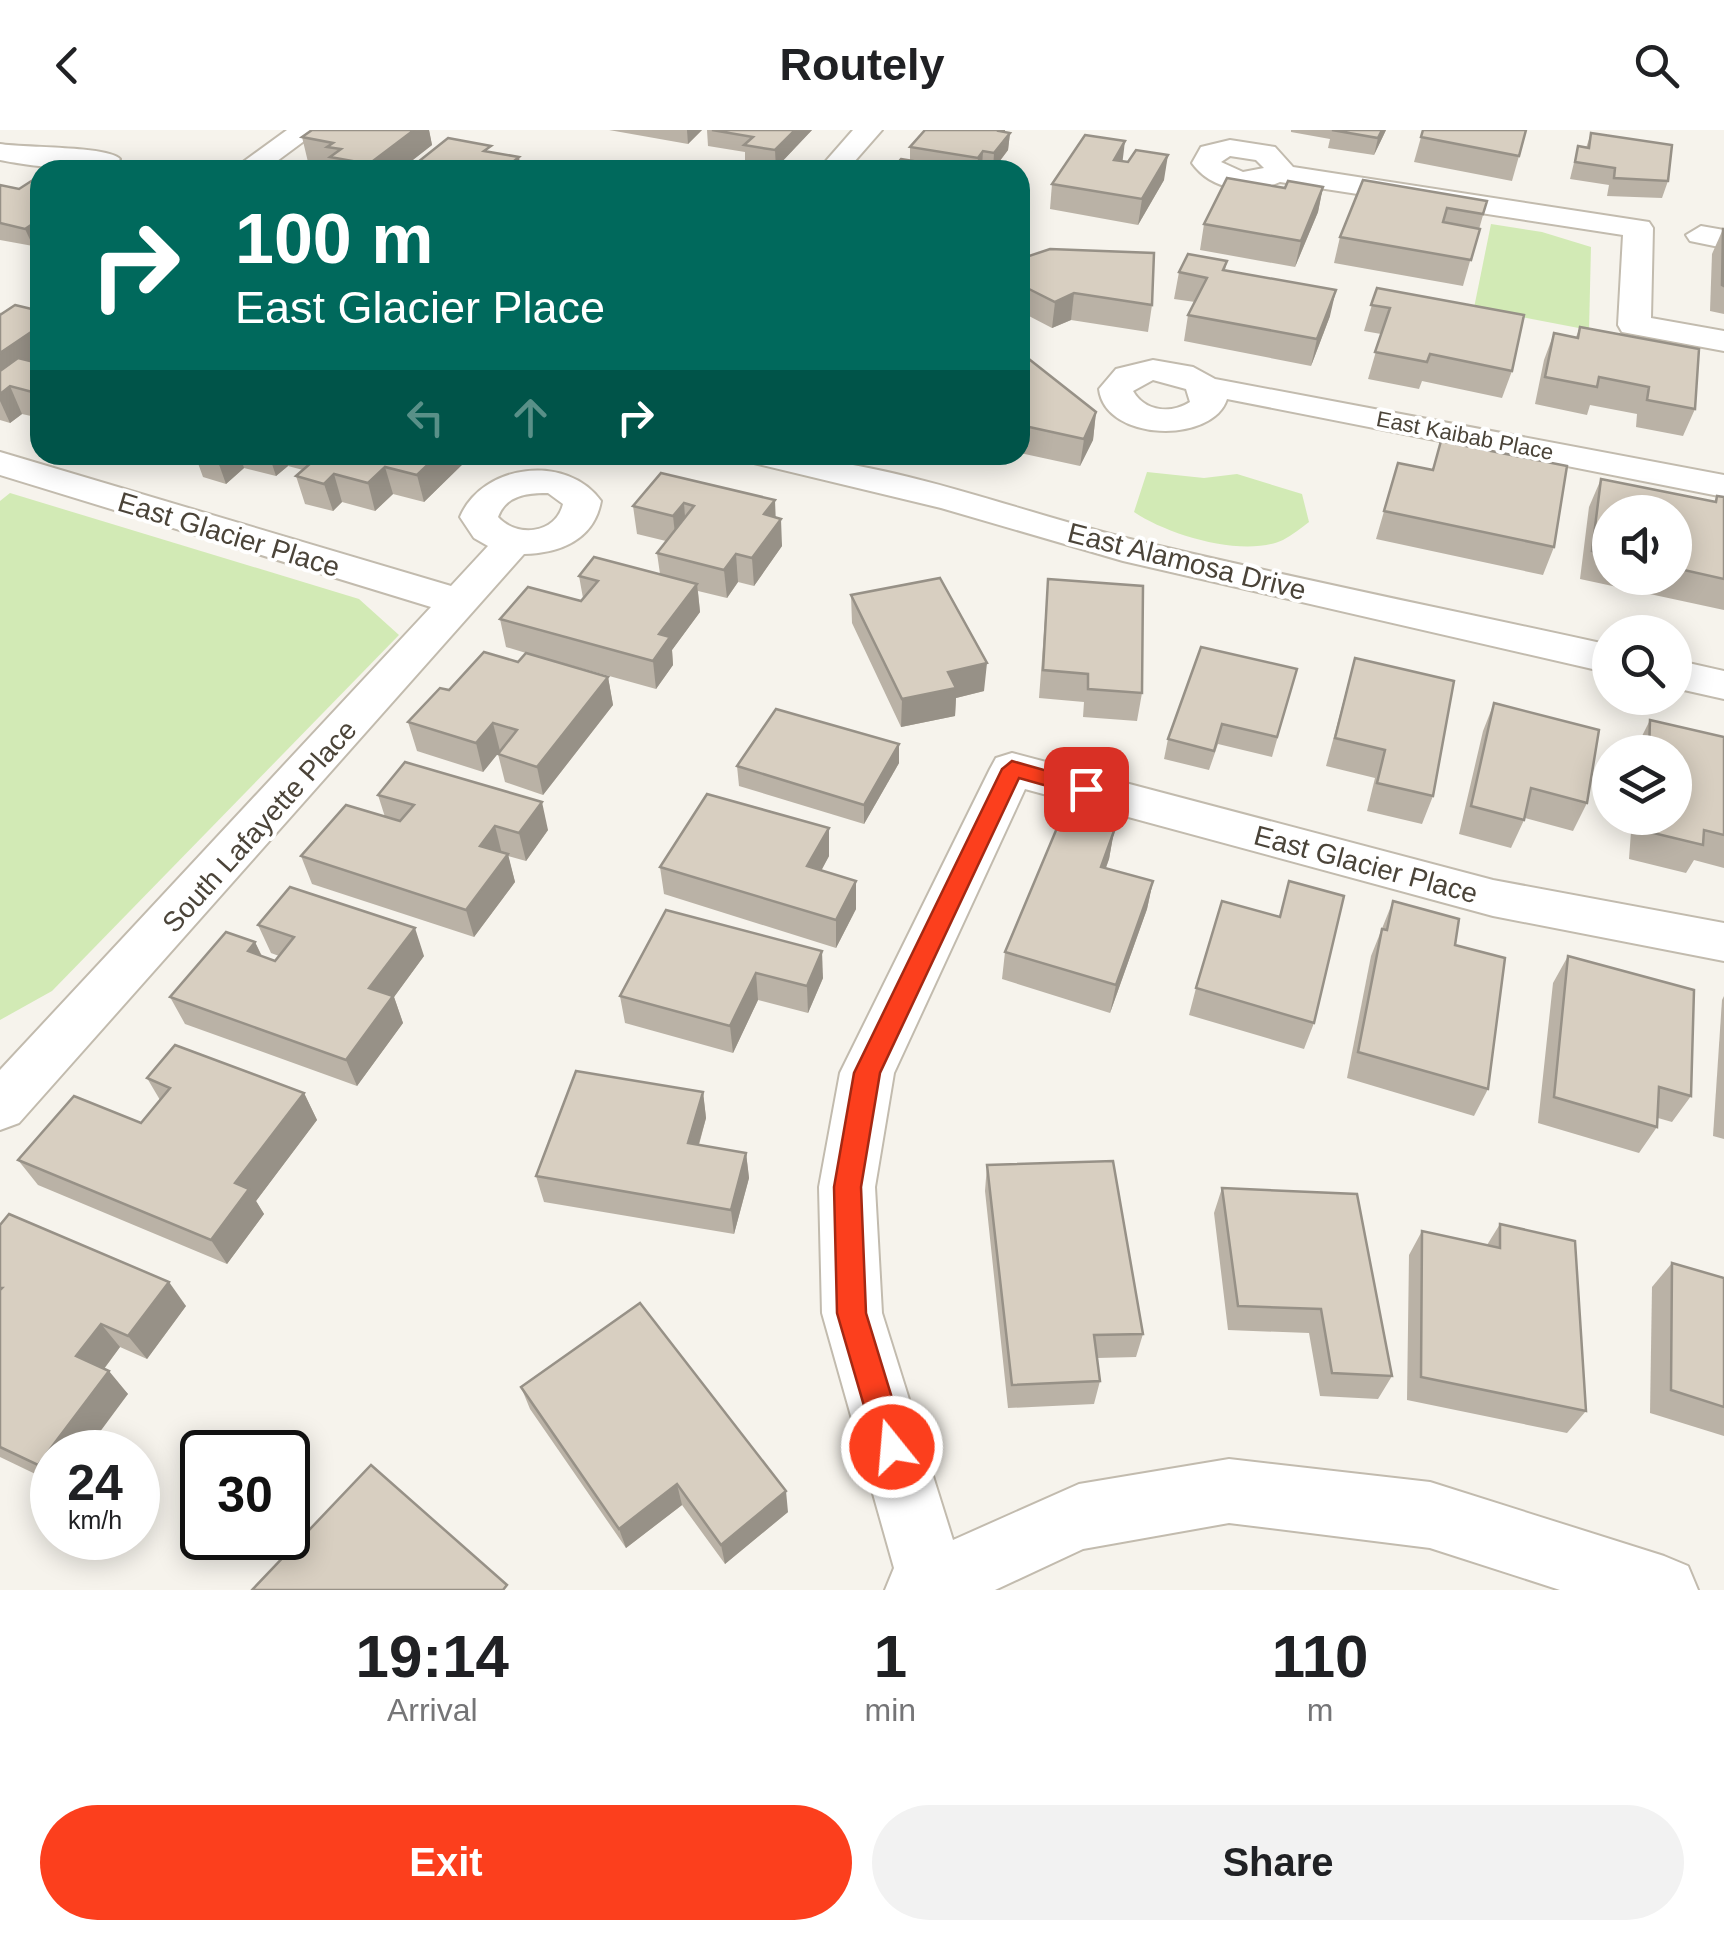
<!DOCTYPE html>
<html lang="en">
<head>
<meta charset="utf-8">
<style>
  body { margin:0; font-family:Helvetica,sans-serif; background:#f2f2f2; color:#202124; height:100vh; display:flex; flex-direction:column; font-size:38px; white-space:nowrap }
  * { box-sizing:border-box; margin:0 }
  p { font-size:32px; color:#757577 }
  .icon { flex:none; width:55px; height:55px; fill:none; stroke:currentColor; stroke-width:2; stroke-linecap:round; stroke-linejoin:round }
  .map { position:relative; height:1460px; overflow:hidden }
  .details { display:flex; flex-direction:column; background:#fff; flex:1 }
  .details>* { flex:none }
  .top-card { position:absolute; left:30px; top:30px; width:1000px; height:305px; border-radius:30px; box-shadow:0 5px 25px #0003; background:#00695c; color:#fff; overflow:hidden }
  .controls { position:absolute; left:1592px; top:365px; display:grid; gap:20px }
  .controls a { display:grid; place-items:center; width:100px; height:100px; border-radius:50%; background:#fff; box-shadow:0 5px 25px #0003; font-size:50px }
  .speed { position:absolute; left:30px; top:1300px; display:flex; gap:20px; font-size:50px; font-weight:700; text-align:center }
  .speed>* { display:grid; place-content:center; width:130px; height:130px; border-radius:50%; background:#fff; box-shadow:0 5px 25px #0003; line-height:1 }
  .speed small { font-size:25px; font-weight:400 }
  .speed .limit { border:5px solid #111; border-radius:15px; background:#fff; color:#111 }
  .pin { position:absolute; display:grid; place-items:center; width:85px; height:85px; color:#fff; margin:-42px; border-radius:20px; box-shadow:0 5px 15px #0006 }
  .me { position:absolute; width:110px; margin:-55px; rotate:343deg; stroke-linejoin:round; filter:drop-shadow(0 0 8px #0008) }
  .turn { display:flex; align-items:center; gap:35px; height:210px; padding:0 40px; font-size:45px }
  .turn .icon { width:130px; height:130px; stroke-width:2.5 }
  .turn b { display:block; font-size:70px; line-height:85px }
  .lanes { display:flex; align-items:center; height:95px; padding:0 40px; background:#0003; justify-content:center; gap:50px; direction:ltr }
  .lanes .off { opacity:.35 }
  .eta { display:flex; justify-content:space-evenly; align-items:center; height:170px; text-align:center }
  .eta b { font-size:60px; font-weight:700; line-height:70px }
  .button { display:flex; gap:20px; margin-top:auto; padding:20px 40px }
  .button a { flex:1; height:115px; border-radius:60px; background:#fc3f1d; color:#fff; font-size:40px; font-weight:700; line-height:115px; text-align:center }
  .button a+a { background:#f2f2f2; color:#202124 }
  header { display:flex; justify-content:space-between; align-items:center; height:130px; padding:0 40px; background:#fff; font-size:45px; font-weight:700 }
  .map>svg:first-child { display:block }
  .green { fill:#d2eab5 }
  .lines { fill:none; stroke-linecap:round; stroke-linejoin:round }
  .street-casing { stroke:#c2bbae; stroke-width:4 }
  .street { fill:#fff; fill-rule:evenodd }
  .wall { fill:#bab2a6; fill-rule:evenodd }
  .shaded-wall { fill:#979187 }
  .building { fill:#d8cfc1; stroke:#979187; stroke-width:2.5 }
  .route { fill:#fc3f1d; stroke:#a42913; stroke-width:2.5 }
  .labels { text-anchor:middle; stroke-width:8; stroke-linejoin:round; paint-order:stroke }
  .far-street-label { font-size:22px; fill:#4b4439; stroke:#fff }
  .street-label { font-size:28px; fill:#4b4439; stroke:#fff }
</style>
</head>
<body>
<header><svg class="icon" aria-label="back" viewBox="0 0 24 24"><path d="M15 5l-7 7 7 7"/></svg>Routely<svg class="icon" aria-label="search" viewBox="0 0 24 24"><circle cx="10" cy="10" r="6"/><path d="M15 15l6 6"/></svg></header>
<div class="map">
<svg width="1724" height="1460" viewBox="0 0 1724 1460">
  <rect width="100%" height="100%" fill="#f6f3ec"/>
  <g class="green">
    <polygon points="1491,94 1542,102 1591,117 1589,200 1474,178"/>
    <path d="M1147,342l57,6 33,-4 65,20 7,28c-8,6 -17,13 -26,18 -40,18 -115,-5 -149,-28z"/>
    <polygon points="10,363 359,469 399,505 52,861 0,890 0,371"/>
  </g>
  <g class="lines">
    <defs>
      <g id="street">
        <polygon points="287,0 319,0 265,40 232,40"/>
        <polygon points="853,0 882,0 847,40 818,40"/>
        <path d="M1230,10l45,7 18,20 356,55 4,6 -2,90 73,13v20l-102,-19 -4,-7 5,-90 -343,-53c-30,13 -68,9 -88,-19l9,-16zM1230,26l26,4 8,8 -21,4 -22,-10z"/>
        <path d="M0,14c24,4 109,2 120,15 -15,18 -96,6 -120,1z"/>
        <polygon points="1701,96 1724,100 1724,118 1690,111 1686,105"/>
        <path d="M1153,230l40,7 22,12 509,96v22l-497,-98c-14,45 -122,43 -128,-10l17,-20zM1153,250l33,9 4,13c-19,12 -45,10 -57,-11z"/>
        <path d="M0,322l451,134 37,-40 -14,-8 -14,-21c22,-53 107,-64 141,-16 -7,39 -41,52 -77,53l-505,569 -19,7v-60l431,-463 -431,-132zM548,363l15,11c-7,30 -46,34 -65,13 8,-22 29,-24 50,-24z"/>
        <path d="M749,325c134,0 256,54 385,85 158,38 317,70 476,105v28l-487,-112 -182,-53 -187,-45z"/>
        <polygon points="1675,530 1724,541 1724,569 1675,558"/>
        <polygon points="1012,623 1493,750 1724,793 1724,831 1493,786 1025,659 894,943 875,1057 882,1183 953,1410 1079,1354 1229,1329 1430,1352 1664,1426 1688,1436 1698,1460 1560,1460 1430,1418 1229,1393 1083,1419 995,1460 885,1460 894,1438 822,1183 819,1057 840,943 990,639 996,628"/>
      </g>
    </defs>
    <use href="#street" class="street-casing"/>
    <use href="#street" class="street"/>
  </g>
  <g class="wall">
    <polygon points="312,0 429,0 432,15 400,40 333,40 332,36 308,32 302,7"/>
    <polygon points="609,0 702,0 688,14"/>
    <polygon points="707,0 812,0 776,38 745,32 745,22 708,16"/>
    <polygon points="1291,0 1386,0 1374,25 1328,18 1330,9 1291,2"/>
    <polygon points="1005,2 1010,3 1008,20 993,40 982,38 980,40 892,40 910,30 910,17"/>
    <polygon points="1591,3 1668,51 1662,68 1607,66 1609,55 1570,49 1578,16 1586,18"/>
    <polygon points="1421,7 1519,26 1512,51 1414,32"/>
    <polygon points="1123,31 1164,50 1138,95 1050,79 1052,54"/>
    <polygon points="1363,50 1487,71 1463,156 1334,133 1340,107"/>
    <polygon points="0,55 19,59 33,116 0,110"/>
    <polygon points="1323,57 1318,82 1295,137 1200,120 1204,94 1285,58"/>
    <polygon points="1723,99 1724,99 1724,184 1710,181 1712,124"/>
    <polygon points="1020,129 1152,175 1148,202 1071,190 1052,198 1027,185"/>
    <polygon points="1227,131 1225,140 1330,186 1311,236 1184,211 1188,185 1195,172 1174,169 1179,142"/>
    <polygon points="1377,158 1512,241 1502,268 1422,251 1419,259 1368,249 1381,204 1364,201"/>
    <polygon points="40,181 40,288 22,284 10,293 0,290 0,182 1,184"/>
    <polygon points="1580,197 1695,279 1683,306 1636,297 1637,284 1590,275 1587,285 1535,274 1544,230 1554,203 1576,207"/>
    <polygon points="1020,203 1023,204 1021,223 1096,282 1093,310 1080,336 1020,323"/>
    <polygon points="1441,311 1554,417 1543,445 1376,409 1398,333 1432,340"/>
    <polygon points="195,325 472,325 424,372 393,364 375,381 342,372 333,381 305,374 296,346 303,340 288,336 276,346 244,338 226,354 203,347"/>
    <polygon points="661,343 776,387 782,416 754,456 738,452 727,468 698,461 700,482 672,520 673,535 656,559 530,524 608,547 613,575 543,665 505,652 498,624 500,621 483,642 417,621 408,592 449,560 518,532 526,523 506,517 500,489 581,471 583,468 579,446 660,444 657,423 666,411 637,404 633,376"/>
    <path d="M1601,349l113,23 3,-6 7,1v113l-144,-31 9,-72zM1610,382h65v66h-65z"/>
    <polygon points="1048,449 1142,563 1137,591 1083,587 1084,572 1039,568"/>
    <polygon points="851,465 984,561 956,568 955,586 901,597 852,493"/>
    <polygon points="1355,528 1433,666 1422,694 1367,681 1375,648 1326,636"/>
    <polygon points="1297,539 1272,627 1218,614 1209,640 1164,629 1168,609"/>
    <polygon points="1494,573 1587,673 1573,701 1525,688 1511,718 1459,704 1483,601"/>
    <polygon points="1650,590 1724,607 1724,738 1694,730 1686,743 1629,729 1632,688 1675,688 1675,622 1636,622 1636,618"/>
    <polygon points="899,614 899,633 864,694 739,656 737,636"/>
    <polygon points="378,665 548,700 526,731 508,726 515,752 474,807 312,754 301,726 385,687"/>
    <polygon points="829,698 829,726 821,740 856,779 836,818 664,764 660,737"/>
    <polygon points="1114,701 1109,729 1106,738 1153,751 1147,779 1110,883 1002,849 1005,822"/>
    <polygon points="1289,751 1314,893 1304,919 1189,885 1196,858 1279,787"/>
    <polygon points="1393,771 1455,815 1488,959 1474,986 1347,948 1371,826"/>
    <polygon points="666,780 823,848 808,883 758,870 733,923 625,893 620,866"/>
    <polygon points="258,795 424,826 394,867 403,893 357,956 185,894 170,867 255,812 262,826 275,831 279,826 271,823"/>
    <polygon points="1568,826 1691,966 1672,992 1658,988 1657,997 1639,1023 1538,993 1553,853"/>
    <polygon points="1724,866 1724,1009 1713,1006 1722,870"/>
    <polygon points="147,948 304,963 317,990 256,1071 264,1084 227,1134 38,1055 18,1030 141,993 160,970"/>
    <polygon points="703,962 706,988 699,1015 746,1023 749,1048 734,1104 544,1072 536,1046"/>
    <polygon points="987,1035 1143,1204 1136,1227 1097,1228 1100,1251 1094,1274 1008,1278 985,1061"/>
    <polygon points="1222,1058 1392,1246 1378,1269 1320,1266 1309,1203 1228,1200 1214,1083"/>
    <polygon points="1500,1094 1586,1281 1567,1303 1407,1270 1409,1125 1422,1101 1487,1115"/>
    <polygon points="0,1095 186,1176 147,1229 120,1217 104,1239 128,1264 52,1322 52,1352 0,1327"/>
    <polygon points="1672,1133 1724,1148 1724,1306 1650,1283 1652,1157"/>
    <polygon points="521,1257 788,1382 725,1434 682,1375 626,1418 530,1279"/>
  </g>
  <g class="shaded-wall">
    <polygon points="414,0 429,0 432,15 400,40 370,40 369,34"/>
    <polygon points="687,0 702,0 688,14"/>
    <polygon points="795,0 812,0 776,38 775,20"/>
    <polygon points="1000,0 1005,0 1005,9 1010,3 1008,20 993,40 994,23"/>
    <polygon points="1382,0 1386,0 1374,25 1378,8"/>
    <polygon points="1125,11 1122,36 1114,30"/>
    <polygon points="983,21 982,38 977,40 978,28"/>
    <polygon points="1168,25 1164,50 1138,95 1142,69"/>
    <polygon points="519,27 521,40 503,40"/>
    <polygon points="1323,57 1318,82 1295,137 1301,111"/>
    <polygon points="40,89 40,112 33,116 25,99"/>
    <polygon points="1029,159 1027,185 1020,195 1020,172"/>
    <polygon points="1336,160 1330,186 1311,236 1317,209"/>
    <polygon points="1074,163 1071,190 1052,198 1055,172"/>
    <polygon points="40,196 40,218 30,216 37,233 0,259 0,223"/>
    <polygon points="10,256 22,284 10,293 0,271 0,264"/>
    <polygon points="1096,282 1093,310 1080,336 1084,309"/>
    <polygon points="217,325 240,325 244,338 226,354 216,326"/>
    <polygon points="269,325 285,325 288,336 276,346"/>
    <polygon points="438,325 472,325 424,372 417,345"/>
    <polygon points="385,337 393,364 375,381 368,353"/>
    <polygon points="334,344 342,372 333,381 324,354"/>
    <polygon points="775,370 776,395 781,389 782,416 754,456 752,428 764,384"/>
    <polygon points="684,373 686,401 676,413 673,386"/>
    <polygon points="736,424 738,452 727,468 724,440"/>
    <polygon points="697,454 700,482 672,520 673,535 656,559 653,531 659,504"/>
    <polygon points="987,533 984,561 956,568 955,586 901,597 902,569 948,542"/>
    <polygon points="608,547 613,575 543,665 537,637"/>
    <polygon points="493,593 500,621 483,642 476,613"/>
    <polygon points="899,614 899,633 864,694 864,675"/>
    <polygon points="542,672 548,700 526,731 519,703"/>
    <polygon points="495,696 502,724 480,716"/>
    <polygon points="829,698 829,726 809,764 807,736"/>
    <polygon points="1114,701 1109,729 1096,764 1101,737"/>
    <polygon points="508,724 515,752 474,807 466,780"/>
    <polygon points="856,751 856,779 836,818 836,790"/>
    <polygon points="1153,751 1147,779 1110,883 1116,855"/>
    <polygon points="415,798 424,826 394,867 403,893 357,956 346,930 369,858"/>
    <polygon points="255,812 268,840 248,821"/>
    <polygon points="822,821 823,848 808,883 807,856"/>
    <polygon points="756,843 758,870 733,923 730,896"/>
    <polygon points="703,962 706,988 692,1038 688,1013"/>
    <polygon points="304,963 317,990 256,1071 264,1084 227,1134 211,1110 235,1053"/>
    <polygon points="746,1023 749,1048 734,1104 731,1080"/>
    <polygon points="169,1152 186,1176 147,1229 128,1206"/>
    <polygon points="101,1194 120,1217 97,1248 76,1226"/>
    <polygon points="109,1241 128,1264 85,1322 52,1322 52,1349 38,1335"/>
    <polygon points="677,1354 682,1375 626,1418 619,1399"/>
    <polygon points="786,1361 788,1382 725,1434 721,1415"/>
  </g>
  <g class="building">
    <polygon points="312,0 414,0 369,34 330,27 341,19 327,17 333,13 302,7"/>
    <polygon points="712,0 795,0 775,20 744,15 753,7"/>
    <polygon points="925,0 1000,0 999,1 1010,3 994,23 983,21 978,28 910,17"/>
    <polygon points="1332,0 1382,0 1378,8"/>
    <polygon points="1423,0 1526,0 1519,26 1421,7"/>
    <polygon points="1591,3 1672,15 1668,51 1614,48 1615,38 1575,32 1578,16 1589,18"/>
    <polygon points="1085,5 1125,11 1114,30 1128,32 1136,20 1168,25 1142,69 1052,54"/>
    <polygon points="448,8 491,16 484,21 519,27 503,40 408,40"/>
    <polygon points="901,29 968,40 892,40"/>
    <polygon points="562,35 588,40 556,40"/>
    <polygon points="665,35 694,40 659,40"/>
    <polygon points="36,48 40,49 40,89 25,99 0,93 0,55 19,59"/>
    <polygon points="1227,48 1285,58 1288,51 1323,57 1301,111 1204,94"/>
    <polygon points="1363,50 1487,71 1483,84 1447,78 1443,92 1480,99 1471,130 1340,107"/>
    <polygon points="1723,99 1724,99 1724,156 1722,155"/>
    <polygon points="1050,119 1154,123 1152,175 1074,163 1055,172 1029,159 1020,172 1020,129"/>
    <polygon points="1188,124 1227,131 1223,140 1336,160 1317,209 1188,185 1207,148 1179,142"/>
    <polygon points="1377,158 1524,185 1512,241 1430,224 1427,232 1375,222 1390,178 1371,175"/>
    <polygon points="15,175 40,181 40,196 0,223 0,185"/>
    <polygon points="1580,197 1699,219 1695,279 1647,270 1649,257 1599,247 1597,257 1545,247 1554,203 1578,208"/>
    <polygon points="40,209 40,218 30,216"/>
    <polygon points="1020,222 1096,282 1084,309 1020,295"/>
    <polygon points="18,228 38,233 40,232 40,264 10,256 0,264 0,241"/>
    <polygon points="1441,311 1567,336 1554,417 1384,381 1398,333 1433,340"/>
    <polygon points="320,325 438,325 417,345 385,337 368,353 334,344 324,354 296,346"/>
    <polygon points="661,343 775,370 764,384 781,389 752,428 736,424 724,440 657,423 694,376 684,373 673,386 633,376"/>
    <polygon points="1601,349 1716,372 1717,366 1724,367 1724,449 1675,438 1675,382 1610,382 1610,425 1592,421"/>
    <polygon points="594,427 697,454 659,504 670,507 653,531 500,489 528,457 581,471 598,451 579,446"/>
    <polygon points="940,448 987,533 948,542 956,558 902,569 851,465"/>
    <polygon points="1048,449 1143,456 1142,563 1088,559 1088,544 1043,540"/>
    <polygon points="1201,517 1297,539 1277,607 1222,594 1214,621 1168,609"/>
    <polygon points="484,522 518,532 526,523 608,547 537,637 498,624 517,600 493,593 476,613 408,592 440,558 449,560"/>
    <polygon points="1355,528 1454,551 1433,666 1377,653 1385,620 1335,608"/>
    <polygon points="1494,573 1599,600 1587,673 1531,658 1524,690 1471,676"/>
    <polygon points="776,579 899,614 864,675 737,636"/>
    <polygon points="1650,590 1724,607 1724,705 1704,700 1703,715 1645,701 1645,688 1675,688 1675,622 1649,622"/>
    <polygon points="405,632 542,672 519,703 495,696 480,716 508,724 466,780 301,726 346,675 400,691 414,675 378,665"/>
    <polygon points="707,664 829,698 807,736 856,751 836,790 660,737"/>
    <polygon points="1062,686 1114,701 1101,737 1153,751 1116,855 1005,822"/>
    <polygon points="1289,751 1344,766 1314,893 1196,858 1222,771 1280,787"/>
    <polygon points="290,757 415,798 369,858 393,866 346,930 170,867 226,802 255,812 248,821 275,831 294,807 258,795"/>
    <polygon points="1393,771 1459,789 1455,815 1505,828 1488,959 1358,922 1382,799 1387,800"/>
    <polygon points="666,780 822,821 807,856 756,843 730,896 620,866"/>
    <polygon points="1568,826 1694,860 1691,966 1659,957 1657,997 1554,967"/>
    <polygon points="175,915 304,963 235,1053 249,1059 211,1110 18,1030 74,966 141,993 170,958 147,948"/>
    <polygon points="576,941 703,962 688,1013 746,1023 731,1080 536,1046"/>
    <polygon points="1113,1031 1143,1204 1094,1205 1100,1251 1012,1255 987,1035"/>
    <polygon points="1222,1058 1357,1064 1392,1246 1332,1243 1321,1179 1238,1176"/>
    <polygon points="9,1084 169,1152 128,1206 101,1194 76,1226 109,1241 38,1335 0,1317 0,1160 2,1158 0,1158 0,1095"/>
    <polygon points="1500,1094 1575,1111 1586,1281 1421,1247 1422,1101 1500,1118"/>
    <polygon points="1672,1133 1724,1148 1724,1277 1671,1260"/>
    <polygon points="640,1173 786,1361 721,1415 677,1354 619,1399 521,1257"/>
    <polygon points="371,1335 507,1455 503,1460 252,1460"/>
  </g>
  <polygon class="route" points="1012,631 1094,654 1097,659 1086,667 1019,648 880,943 861,1057 866,1183 907,1317 903,1328 892,1332 881,1328 876,1317 837,1183 834,1057 854,943 1002,639"/>
  <g class="labels">
    <g class="far-street-label">
      <text transform="translate(1465 305) rotate(11)" y="8">East Kaibab Place</text>
    </g>
    <g class="street-label">
      <text transform="translate(229 404) rotate(17)" y="10">East Glacier Place</text>
      <text transform="translate(1187 431) rotate(14)" y="10">East Alamosa Drive</text>
      <text transform="translate(259 696) rotate(-48)" y="10">South Lafayette Place</text>
      <text transform="translate(1366 734) rotate(15)" y="10">East Glacier Place</text>
    </g>
  </g>
</svg>
<div class="controls">
<a><svg class="icon" aria-label="sound" viewBox="0 0 24 24"><path d="M4 9h4l5-4v14l-5-4H4zM17 9q2 3 0 6"/></svg></a>
<a><svg class="icon" aria-label="search" viewBox="0 0 24 24"><circle cx="10" cy="10" r="6"/><path d="M15 15l6 6"/></svg></a>
<a><svg class="icon" aria-label="layers" viewBox="0 0 24 24"><path d="M12 4l9 5-9 5-9-5zM3 14l9 5 9-5"/></svg></a>
</div>
<div class="speed"><div>24<small>km/h</small></div><div class="limit">30</div></div>
<div class="pin" style="left:1086px;top:659px;background:#d93025"><svg class="icon" aria-label="arrive" viewBox="0 0 24 24"><path d="M6 21V4h12l-3 4 3 4H6"/></svg></div>
<svg class="me" style="left:892px;top:1317px" viewBox="-20 -20 40 40"><circle r="17" fill="#fc3f1d" stroke="#fff" stroke-width="3"/><path d="M0-11L8 9 0 5-8 9z" fill="#fff"/></svg>
<div class="top-card">
<div class="turn"><svg class="icon" aria-label="right" viewBox="0 0 24 24"><path d="M7 20v-9h11M14 6l5 5-5 5"/></svg><div><b>100 m</b>East Glacier Place</div></div>
<div class="lanes"><svg class="icon off" aria-label="left" viewBox="0 0 24 24"><path d="M17 20v-9H6M10 6l-5 5 5 5"/></svg><svg class="icon off" aria-label="ahead" viewBox="0 0 24 24"><path d="M12 20V5M6 11l6-6 6 6"/></svg><svg class="icon" aria-label="right" viewBox="0 0 24 24"><path d="M7 20v-9h11M14 6l5 5-5 5"/></svg></div>
</div>
</div>
<section class="details">
<div class="eta">
<div><b>19:14</b><p>Arrival</p></div>
<div><b>1</b><p>min</p></div>
<div><b>110</b><p>m</p></div>
</div>
<div class="button"><a>Exit</a><a>Share</a></div>
</section>
</body>
</html>
